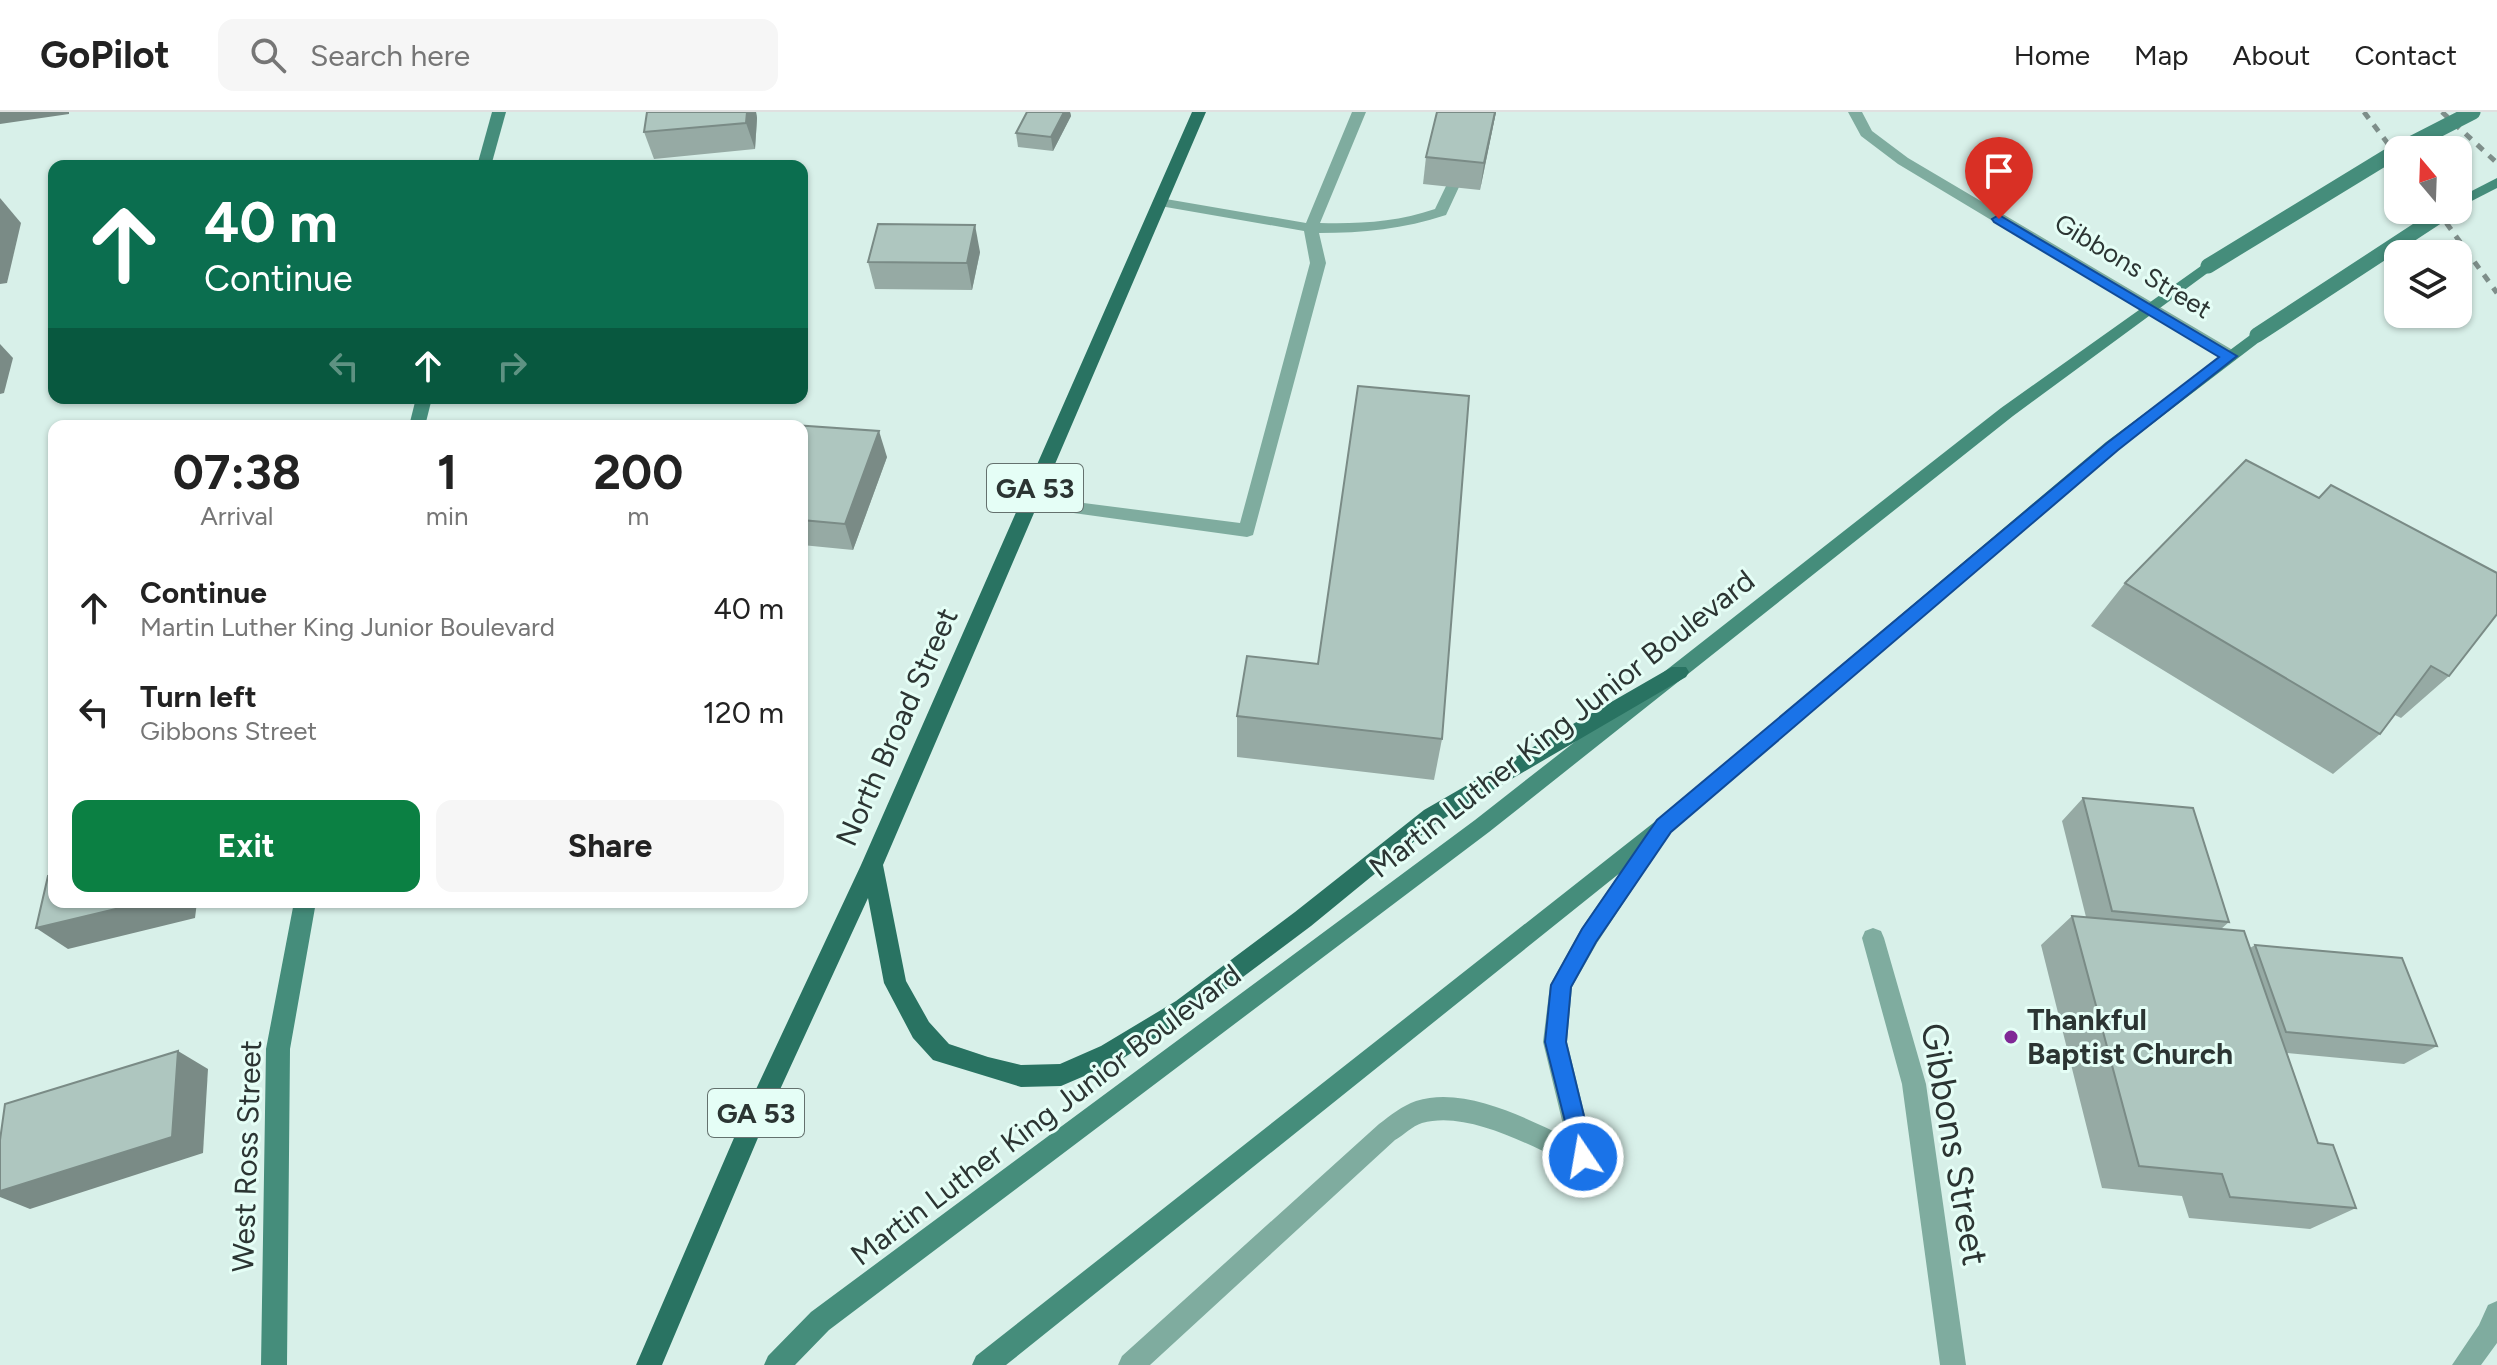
<!DOCTYPE html>
<html lang="en">
<head>
<meta charset="utf-8">
<style>
  body { margin:0; font-family:Figtree,sans-serif; background:#f6f6f6; color:#222; height:100vh; display:flex; flex-direction:column; font-size:30px; white-space:nowrap }
  * { box-sizing:border-box; margin:0 }
  p { font-size:26px; color:#767676 }
  .icon { flex:none; width:44px; height:44px; fill:none; stroke:currentColor; stroke-width:2; stroke-linecap:round; stroke-linejoin:round }
  .map { position:relative; flex:1; overflow:hidden }
  .details { position:absolute; left:48px; top:308px; width:760px; height:488px; display:flex; flex-direction:column; background:#fff; border-radius:16px; box-shadow:0 2px 6px #0004 }
  .details>* { flex:none }
  .guide { position:absolute; left:48px; top:48px; width:760px; height:244px; border-radius:16px; box-shadow:0 2px 6px #0004; background:#0b6e4f; color:#fff; overflow:hidden }
  .needle { width:52px; rotate:341deg }
  .tools { position:absolute; left:2384px; top:24px; display:grid; gap:16px }
  .tools a { display:grid; place-items:center; width:88px; height:88px; border-radius:16px; background:#fff; box-shadow:0 2px 6px #0004; font-size:40px }
  .pin { position:absolute; display:grid; place-items:center; width:68px; height:68px; color:#fff; margin:-82px -34px; border-radius:50% 50% 50% 0; rotate:-45deg; box-shadow:0 0 8px #0007 }
  .pin .icon { rotate:45deg }
  .me { position:absolute; width:88px; margin:-44px; rotate:348deg; stroke-linejoin:round; filter:drop-shadow(0 0 6px #0008) }
  .turn { display:flex; align-items:center; gap:28px; height:168px; padding:0 24px; font-size:36px }
  .turn .icon { width:104px; height:104px; stroke-width:2.5 }
  .turn b { display:block; font-size:56px; line-height:68px }
  .lanes { display:flex; align-items:center; height:76px; padding:0 24px; background:#0003; justify-content:center; gap:40px; direction:ltr }
  .lanes .off { opacity:.35 }
  .eta { display:flex; justify-content:space-evenly; align-items:center; height:136px; text-align:center }
  .eta b { font-size:48px; font-weight:700; line-height:56px }
  .button { display:flex; gap:16px; margin-top:auto; padding:16px 24px }
  .button a { flex:1; height:92px; border-radius:16px; background:#0b8043; color:#fff; font-size:32px; font-weight:700; line-height:92px; text-align:center }
  .button a+a { background:#f6f6f6; color:#222 }
  ul { padding:0; list-style:none }
  li { display:flex; align-items:center; gap:24px; height:104px; padding:0 24px }
  li div { flex:1 }
  li b { display:block; font-size:30px }
  li em { font-style:normal }
  header { display:flex; align-items:center; gap:48px; box-sizing:border-box; height:112px; padding:0 40px; background:#fff; border-bottom:2px solid #e0e0e0 }
  header strong { font-size:38px }
  nav { display:flex; gap:44px; margin-inline-start:auto; font-size:28px }
  .search { width:560px; height:72px; background:#f6f6f6; display:flex; align-items:center; gap:20px; box-sizing:border-box; padding:0 28px; border-radius:16px; color:#767676; font-size:30px }
  .map>svg:first-child { display:block }
  .lines { fill:none; stroke-linecap:round; stroke-linejoin:round }
  .lane { fill:#7fac9f; fill-rule:evenodd }
  .street { fill:#7fac9f; fill-rule:evenodd }
  .secondary { fill:#458d7b; fill-rule:evenodd }
  .primary { fill:#297362; fill-rule:evenodd }
  .rail { stroke:#7e8e8a; stroke-width:5; stroke-dasharray:8 8; stroke-linecap:butt }
  .secondary-bridge { stroke:#458d7b; stroke-width:15 }
  .wall { fill:#96aaa4 }
  .shaded-wall { fill:#7a8b86 }
  .building { fill:#aec6bf; stroke:#7a8b86; stroke-width:2 }
  .route { fill:#1a73e8; stroke:#114b97; stroke-width:2 }
  .poi-dot { fill:#802896; stroke:#e5fef6; stroke-width:3 }
  .labels { text-anchor:middle; stroke-width:6; stroke-linejoin:round; paint-order:stroke }
  .far-street-label { font-size:26px; fill:#2c3533; stroke:#e5fef6 }
  .shield { fill:#e5fef6; stroke:#64716e; stroke-width:2 }
  .shield-label { font-size:28px; font-weight:bold; fill:#2c3533 }
  .street-label { font-size:30px; fill:#2c3533; stroke:#e5fef6 }
  .poi-label { font-size:30px; font-weight:bold; fill:#2c3533; stroke:#e5fef6; text-anchor:start }
  .near-street-label { font-size:36px; fill:#2c3533; stroke:#e5fef6 }
</style>
</head>
<body>
<header>
<strong>GoPilot</strong>
<div class="search"><svg class="icon" aria-label="search" viewBox="0 0 24 24"><circle cx="10" cy="10" r="6"/><path d="M15 15l6 6"/></svg>Search here</div>
<nav><a>Home</a><a>Map</a><a>About</a><a>Contact</a></nav>
</header>
<div class="map">
<svg width="2497" height="1253" viewBox="0 0 2497 1253">
  <rect width="100%" height="100%" fill="#d8f0e9"/>
  <g class="lines">
    <g class="lane">
      <path d="M1352,0h14l-46,111c40,1 77,-1 115,-14l12,-25h10l2,3 -13,28c-42,14 -83,18 -127,18l7,30 -73,272 -6,2 -224,-31 -3,-4 9,-6 211,27 70,-260 -6,-32 -144,-25 -7,-4 7,-4 146,25z"/>
      <path d="M1660,710l7,3 3,6 -3,6 -70,106 -25,44 -5,55 28,115 -3,8 -9,4c-45,-18 -112,-60 -161,-46 -10,3 -18,12 -27,17l-245,225h-32l4,-9 257,-232c12,-9 23,-18 37,-23 48,-15 107,16 150,36l-23,-95 7,-57 31,-56 72,-104z"/>
    </g>
    <g class="street">
      <polygon points="1848,0 1862,0 1872,19 1908,46 2236,240 2236,248 2224,248 1898,52 1861,24"/>
      <polygon points="1873,816 1881,819 1884,826 1926,972 1966,1253 1940,1253 1902,972 1862,826 1865,819"/>
      <polygon points="2497,1189 2497,1231 2481,1253 2452,1253 2479,1213 2488,1193"/>
    </g>
    <g class="secondary">
      <polygon points="492,0 506,0 491,54 477,54"/>
      <polygon points="2497,66 2497,76 2458,96 2458,86"/>
      <polygon points="2208,149 2213,151 2213,157 2013,304 1489,720 829,1218 795,1253 764,1253 768,1244 811,1200 1475,708 2001,296"/>
      <polygon points="2257,218 2265,223 2263,227 2118,338 1671,720 1006,1253 972,1253 976,1244 1657,708 2106,330"/>
      <polygon points="416,286 432,286 425,314 409,314"/>
      <polygon points="294,790 316,790 290,937 287,1253 261,1253 266,937"/>
    </g>
    <polygon class="primary" points="1192,0 1206,0 883,753 906,869 929,910 949,932 988,945 1021,953 1060,952 1101,934 1176,889 1295,800 1424,698 1672,555 1686,555 1689,560 1686,565 1438,710 1311,814 1192,903 1117,950 1061,974 1021,975 933,948 913,926 884,871 868,786 760,1021 662,1253 636,1253 743,1005 861,753"/>
    <g class="rail">
      <polyline points="2364,0 2398,45"/>
      <polyline points="2442,0 2497,51"/>
      <polyline points="2437,98 2497,181"/>
    </g>
    <g class="secondary-bridge">
      <polyline points="2399,38 2473,0"/>
      <polyline points="2208,154 2398,38"/>
      <polyline points="2257,223 2448,98"/>
    </g>
  </g>
  <g class="wall">
    <polygon points="647,0 756,0 757,6 755,37 654,47 644,20"/>
    <polygon points="1027,0 1070,0 1071,4 1053,39 1018,35 1016,21"/>
    <polygon points="1496,0 1480,78 1423,72 1426,45"/>
    <polygon points="980,140 972,178 875,177 868,150"/>
    <polygon points="802,314 887,345 853,438 802,433"/>
    <polygon points="2246,348 2449,564 2401,606 2395,603 2380,622 2333,662 2091,514 2125,471"/>
    <polygon points="1318,552 1442,627 1434,668 1237,645 1237,604"/>
    <polygon points="2083,686 2229,810 2221,817 2250,836 2255,833 2437,934 2404,952 2287,941 2318,1031 2356,1096 2310,1117 2189,1106 2182,1084 2102,1076 2041,833 2072,804 2086,805 2062,709"/>
  </g>
  <g class="shaded-wall">
    <polygon points="0,0 69,0 69,2 0,12"/>
    <polygon points="747,0 756,0 757,6 755,37 746,11"/>
    <polygon points="1064,0 1070,0 1071,4 1053,39 1051,25"/>
    <polygon points="1495,0 1496,0 1480,78 1484,51"/>
    <polygon points="0,86 21,111 7,171 0,172"/>
    <polygon points="975,113 980,140 972,178 967,151"/>
    <polygon points="0,232 13,246 4,281 0,282"/>
    <polygon points="879,319 887,345 853,438 845,412"/>
    <polygon points="145,790 197,790 195,806 68,837 36,816"/>
    <polygon points="178,939 208,957 203,1041 30,1097 0,1085 0,1079"/>
  </g>
  <g class="building">
    <polygon points="647,0 747,0 746,11 644,20"/>
    <polygon points="1027,0 1064,0 1051,25 1016,21"/>
    <polygon points="1437,0 1495,0 1484,51 1426,45"/>
    <polygon points="878,112 975,113 967,151 868,150"/>
    <polygon points="1358,274 1469,284 1442,627 1237,604 1247,544 1318,552"/>
    <polygon points="779,312 879,319 845,412 802,408 802,314 778,314"/>
    <polygon points="2246,348 2319,386 2331,373 2497,461 2497,502 2449,564 2431,554 2380,622 2125,471"/>
    <polygon points="2083,686 2193,696 2229,810 2112,799"/>
    <polygon points="54,763 54,790 145,790 36,816 48,764"/>
    <polygon points="2072,804 2244,819 2318,1031 2333,1033 2356,1096 2230,1085 2222,1062 2139,1054"/>
    <polygon points="2255,833 2402,846 2437,934 2286,920"/>
    <polygon points="178,939 172,1025 0,1079 0,1028 5,992"/>
  </g>
  <polygon class="route" points="1999,103 2237,244 2118,338 1671,720 1596,830 1571,875 1566,930 1594,1045 1591,1053 1583,1056 1576,1053 1545,930 1551,873 1582,817 1657,708 2107,331 2219,245 1994,110 1992,107"/>
  <circle class="poi-dot" cx="2011" cy="925" r="8"/>
  <g class="labels">
    <g class="far-street-label">
      <text transform="translate(2133 154) rotate(31)" y="9">Gibbons Street</text>
    </g>
    <g class="shield">
      <rect x="987" y="352" width="96" height="48" rx="6"/>
      <rect x="708" y="977" width="96" height="48" rx="6"/>
    </g>
    <g class="shield-label">
      <text x="1035" y="386">GA 53</text>
      <text x="756" y="1011">GA 53</text>
    </g>
    <g class="street-label">
      <text transform="translate(1562 612) rotate(-38)" y="10">Martin Luther King Junior Boulevard</text>
      <text transform="translate(897 615) rotate(-66)" y="10">North Broad Street</text>
      <text transform="translate(1046 1003) rotate(-37)" y="10">Martin Luther King Junior Boulevard</text>
      <text transform="translate(247 1044) rotate(-88)" y="10">West Ross Street</text>
    </g>
    <g class="poi-label">
      <text x="2027" y="918">Thankful<tspan x="2027" dy="34">Baptist Church</tspan></text>
    </g>
    <g class="near-street-label">
      <text transform="translate(1955 1032) rotate(80)" y="13">Gibbons Street</text>
    </g>
  </g>
</svg>
<div class="tools">
<a><svg class="needle" viewBox="-14 -14 28 28"><path d="M0-13l5 13h-10z" fill="#e53935"/><path d="M0 13l5-13h-10z" fill="#767676"/></svg></a>
<a><svg class="icon" aria-label="layers" viewBox="0 0 24 24"><path d="M12 4l9 5-9 5-9-5zM3 14l9 5 9-5"/></svg></a>
</div>
<div class="pin" style="left:1999px;top:107px;background:#d93025"><svg class="icon" aria-label="arrive" viewBox="0 0 24 24"><path d="M6 21V4h12l-3 4 3 4H6"/></svg></div>
<svg class="me" style="left:1583px;top:1045px" viewBox="-20 -20 40 40"><circle r="17" fill="#1a73e8" stroke="#fff" stroke-width="3"/><path d="M0-11L8 9 0 5-8 9z" fill="#fff"/></svg>
<div class="guide">
<div class="turn"><svg class="icon" aria-label="ahead" viewBox="0 0 24 24"><path d="M12 20V5M6 11l6-6 6 6"/></svg><div><b>40 m</b>Continue</div></div>
<div class="lanes"><svg class="icon off" aria-label="left" viewBox="0 0 24 24"><path d="M17 20v-9H6M10 6l-5 5 5 5"/></svg><svg class="icon" aria-label="ahead" viewBox="0 0 24 24"><path d="M12 20V5M6 11l6-6 6 6"/></svg><svg class="icon off" aria-label="right" viewBox="0 0 24 24"><path d="M7 20v-9h11M14 6l5 5-5 5"/></svg></div>
</div>
<section class="details">
<div class="eta">
<div><b>07:38</b><p>Arrival</p></div>
<div><b>1</b><p>min</p></div>
<div><b>200</b><p>m</p></div>
</div>
<ul>
<li><svg class="icon" aria-label="ahead" viewBox="0 0 24 24"><path d="M12 20V5M6 11l6-6 6 6"/></svg><div><b>Continue</b><p>Martin Luther King Junior Boulevard</p></div><em>40 m</em></li>
<li><svg class="icon" aria-label="left" viewBox="0 0 24 24"><path d="M17 20v-9H6M10 6l-5 5 5 5"/></svg><div><b>Turn left</b><p>Gibbons Street</p></div><em>120 m</em></li>
</ul>
<div class="button"><a>Exit</a><a>Share</a></div>
</section>
</div>
</body>
</html>
